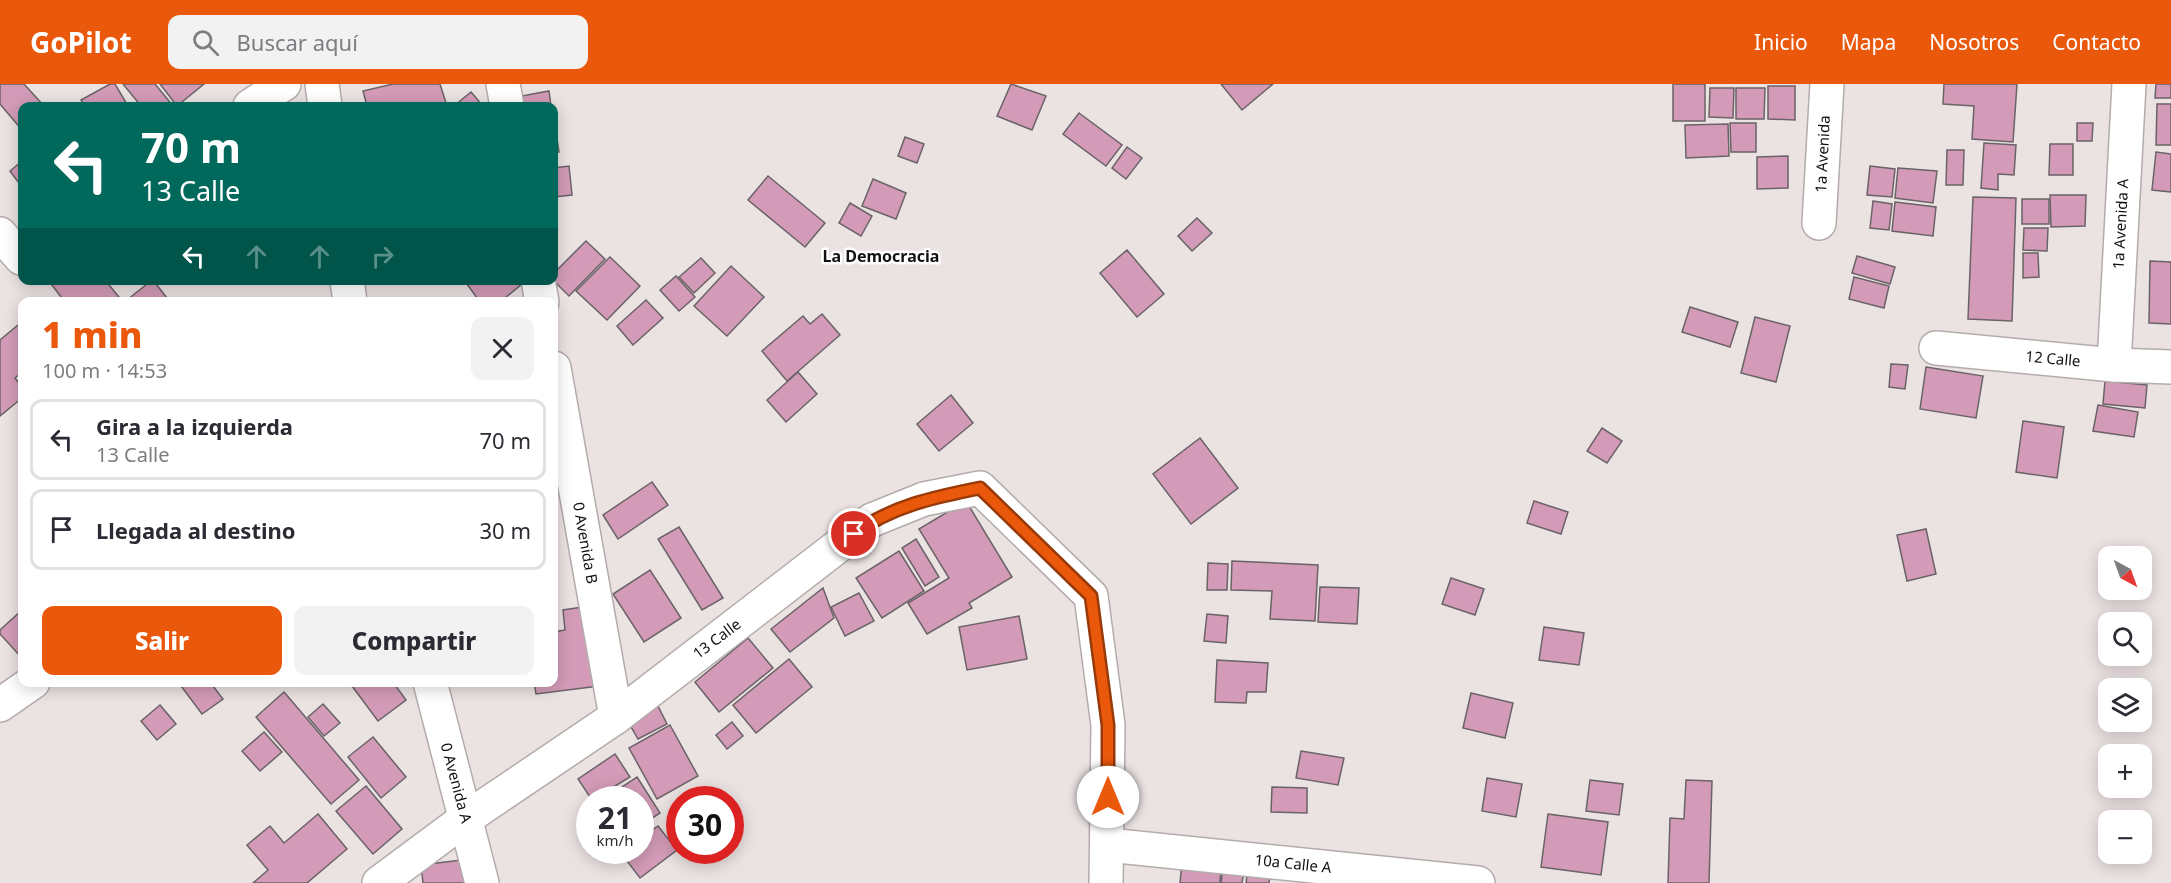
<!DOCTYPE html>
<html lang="es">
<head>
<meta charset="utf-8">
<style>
  body { margin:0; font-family:"Noto Sans",sans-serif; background:#f2f2f3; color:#2b2b33; height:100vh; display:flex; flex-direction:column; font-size:22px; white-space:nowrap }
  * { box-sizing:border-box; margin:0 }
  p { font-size:20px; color:#7c7c81 }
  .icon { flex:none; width:33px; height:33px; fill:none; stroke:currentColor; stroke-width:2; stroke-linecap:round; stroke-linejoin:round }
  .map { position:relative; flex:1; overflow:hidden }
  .drawer { position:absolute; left:18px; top:213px; width:540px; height:390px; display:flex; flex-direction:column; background:#fff; border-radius:12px; box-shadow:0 3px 15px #0003 }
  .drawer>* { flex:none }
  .hud { position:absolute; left:18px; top:18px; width:540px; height:183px; border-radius:12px; box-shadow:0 3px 15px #0003; background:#00695c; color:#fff; overflow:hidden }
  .needle { width:39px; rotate:139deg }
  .buttons { position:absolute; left:2098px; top:462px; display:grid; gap:12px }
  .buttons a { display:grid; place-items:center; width:54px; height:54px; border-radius:12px; background:#fff; box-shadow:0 3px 15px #0003; font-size:30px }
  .speed { position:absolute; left:576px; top:702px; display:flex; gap:12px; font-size:30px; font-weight:700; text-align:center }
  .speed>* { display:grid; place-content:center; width:78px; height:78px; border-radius:50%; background:#fff; box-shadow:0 3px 15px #0003; line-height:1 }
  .speed small { font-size:15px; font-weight:400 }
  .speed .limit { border:9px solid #d22; background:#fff; color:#111 }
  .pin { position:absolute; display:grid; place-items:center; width:51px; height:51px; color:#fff; margin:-26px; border:3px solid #fff; border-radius:50%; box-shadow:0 2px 6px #0007 }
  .me { position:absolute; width:66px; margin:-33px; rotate:0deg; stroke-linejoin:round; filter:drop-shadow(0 0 4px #0008) }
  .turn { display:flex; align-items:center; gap:21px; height:126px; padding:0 24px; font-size:27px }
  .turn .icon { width:78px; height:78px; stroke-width:2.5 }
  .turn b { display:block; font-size:42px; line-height:51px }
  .lanes { display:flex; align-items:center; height:57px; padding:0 24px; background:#0003; justify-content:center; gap:30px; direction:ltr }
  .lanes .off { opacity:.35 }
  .round { display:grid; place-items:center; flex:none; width:63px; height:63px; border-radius:12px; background:#f2f2f3 }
  .headline { display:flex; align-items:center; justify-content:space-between; height:102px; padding:0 24px }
  h1 { font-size:36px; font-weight:800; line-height:45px; color:#ea580c }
  .primary-button { display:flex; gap:12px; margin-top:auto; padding:12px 24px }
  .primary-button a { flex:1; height:69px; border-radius:12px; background:#ea580c; color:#fff; font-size:24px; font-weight:800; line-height:69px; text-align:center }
  .primary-button a+a { background:#f2f2f3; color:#2b2b33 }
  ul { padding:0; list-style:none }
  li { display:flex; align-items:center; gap:18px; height:81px; margin:0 12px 9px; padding:0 12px; border:3px solid #e1e1e2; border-radius:12px }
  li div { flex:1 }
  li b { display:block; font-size:22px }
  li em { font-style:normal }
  header { display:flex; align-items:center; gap:36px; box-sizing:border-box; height:84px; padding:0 30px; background:#ea580c; color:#fff }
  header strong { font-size:28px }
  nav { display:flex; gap:33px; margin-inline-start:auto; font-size:21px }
  .search { width:420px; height:54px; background:#f2f2f3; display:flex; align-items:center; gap:15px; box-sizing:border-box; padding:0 21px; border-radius:12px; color:#7c7c81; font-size:22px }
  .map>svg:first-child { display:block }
  .building { fill:#d39bb7; stroke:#6a6367; stroke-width:1.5 }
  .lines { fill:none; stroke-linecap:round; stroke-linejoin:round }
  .minor-casing { stroke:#b4abab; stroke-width:36 }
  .minor { stroke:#fff; stroke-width:33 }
  .route-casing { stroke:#983908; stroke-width:15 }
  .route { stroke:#ea580c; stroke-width:10 }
  .labels { text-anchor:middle; stroke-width:5; stroke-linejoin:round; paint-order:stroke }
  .street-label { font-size:15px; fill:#131010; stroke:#fff }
  .neighbourhood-label { font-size:16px; font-weight:bold; fill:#131010; stroke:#fff }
</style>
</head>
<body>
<header>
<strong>GoPilot</strong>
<div class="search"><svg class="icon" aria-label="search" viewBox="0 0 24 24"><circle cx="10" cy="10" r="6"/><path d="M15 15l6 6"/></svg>Buscar aquí</div>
<nav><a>Inicio</a><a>Mapa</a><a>Nosotros</a><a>Contacto</a></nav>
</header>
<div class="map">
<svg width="2171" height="799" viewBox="0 0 2171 799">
  <rect width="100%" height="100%" fill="#ebe2e2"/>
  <g class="building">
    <polygon points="0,0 24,0 44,22 22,22 22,46 0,20"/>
    <polygon points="110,0 115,0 128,22 85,22 81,16"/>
    <polygon points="123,0 155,0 173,22 141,22"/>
    <polygon points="160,0 204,0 177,22"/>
    <polygon points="393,0 440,0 447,22 367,22 363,7"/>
    <polygon points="1011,0 1046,12 1032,46 997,32"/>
    <polygon points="1221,0 1273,0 1242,26"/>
    <rect x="1673" y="0" width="32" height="37"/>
    <polygon points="1944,0 2017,0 2013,58 1972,55 1974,22 1943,20"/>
    <polygon points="2156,0 2171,0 2171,14 2155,14"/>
    <polygon points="1768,2 1795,2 1795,36 1768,35"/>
    <polygon points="1710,4 1734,4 1733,34 1709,33"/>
    <polygon points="1736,4 1765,4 1764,35 1736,35"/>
    <polygon points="549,7 551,22 512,22 511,14"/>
    <polygon points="471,8 483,22 454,22"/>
    <polygon points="2157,20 2171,20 2171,61 2156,61"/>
    <polygon points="1079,29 1122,61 1106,82 1063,50"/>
    <polygon points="554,35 559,68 554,69"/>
    <polygon points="1730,39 1756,39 1756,68 1731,68"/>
    <polygon points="2077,39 2093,39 2092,57 2077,57"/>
    <polygon points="1728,40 1729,72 1686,74 1685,41"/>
    <polygon points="905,53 924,60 917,79 898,72"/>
    <polygon points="1984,59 2016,61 2014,91 1998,90 1998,106 1981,104"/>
    <polygon points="2050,60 2073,60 2073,91 2049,91"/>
    <polygon points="1127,63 1142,74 1126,95 1112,84"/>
    <polygon points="1947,66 1964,66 1963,101 1946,101"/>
    <polygon points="2156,68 2171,70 2171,108 2152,106"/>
    <polygon points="1788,72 1788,104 1757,105 1757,73"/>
    <polygon points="22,77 22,103 10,87"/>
    <polygon points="569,82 572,111 554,113 554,84"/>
    <polygon points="1870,82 1895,85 1892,113 1867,111"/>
    <polygon points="1898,84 1937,87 1933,119 1895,114"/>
    <polygon points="768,92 825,139 805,163 748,116"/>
    <polygon points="873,95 906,109 896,135 862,122"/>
    <polygon points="2050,111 2086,111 2085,142 2051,143"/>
    <polygon points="1973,113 2016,114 2012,237 1968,235"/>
    <rect x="2022" y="115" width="27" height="25"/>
    <polygon points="1873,117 1892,120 1889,146 1870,144"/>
    <polygon points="1895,118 1936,123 1933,152 1892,147"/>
    <polygon points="850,119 872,132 861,152 839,139"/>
    <polygon points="1197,134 1212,149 1192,167 1178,152"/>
    <polygon points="2024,144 2048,144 2047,167 2023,166"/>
    <polygon points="586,157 605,175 569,212 553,196 554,189"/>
    <polygon points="1127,166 1164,210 1137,233 1100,189"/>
    <polygon points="2023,169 2038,169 2039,193 2023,194"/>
    <polygon points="1857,172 1895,183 1890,200 1852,189"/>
    <polygon points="610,173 640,202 607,236 576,207"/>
    <polygon points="701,174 715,189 694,209 679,193"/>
    <polygon points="2150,177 2171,178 2171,240 2149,239"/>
    <polygon points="731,182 764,213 727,252 694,222"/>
    <polygon points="676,192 695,213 679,227 660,206"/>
    <polygon points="1854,193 1889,202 1884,224 1849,215"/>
    <polygon points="48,196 105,196 123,218 65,218"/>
    <polygon points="153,196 170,218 127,216 152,196"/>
    <polygon points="464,196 527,196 500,218 480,218"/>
    <polygon points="646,216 663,234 633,261 617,242"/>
    <polygon points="1690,223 1738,238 1730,263 1682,248"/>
    <polygon points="822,230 840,251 787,297 762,267 803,232 810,240"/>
    <polygon points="1755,233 1790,242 1776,298 1741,289"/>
    <polygon points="18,241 22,246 22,288 15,294 22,303 22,314 0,332 0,256"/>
    <polygon points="1891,280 1908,281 1905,305 1889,303"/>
    <polygon points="1926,283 1983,292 1976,334 1920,325"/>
    <polygon points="798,288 817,310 786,338 767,316"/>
    <polygon points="2105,297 2147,301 2145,324 2103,320"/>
    <polygon points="951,311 973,339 939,367 917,340"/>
    <polygon points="2098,321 2138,328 2134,353 2093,347"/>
    <polygon points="2023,337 2064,343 2057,394 2016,388"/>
    <polygon points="1602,344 1622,357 1607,379 1587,367"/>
    <polygon points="1200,354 1238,404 1191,440 1153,390"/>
    <polygon points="652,398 668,421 618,455 603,431"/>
    <polygon points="966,417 1012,493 969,519 972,524 927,550 908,519 949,494 919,445"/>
    <polygon points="1534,417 1568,428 1561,450 1527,439"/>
    <polygon points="679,443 723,514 702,526 658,455"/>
    <polygon points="1926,445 1936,490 1907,497 1897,451"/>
    <polygon points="916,455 939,493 925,502 902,464"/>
    <polygon points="899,467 924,507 882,534 856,494"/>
    <polygon points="1232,477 1318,481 1315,537 1270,535 1272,507 1231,506"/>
    <polygon points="1208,479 1228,480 1227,506 1207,506"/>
    <polygon points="650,486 681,534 644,558 613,510"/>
    <polygon points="1451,494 1484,505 1475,531 1442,520"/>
    <polygon points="1320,503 1359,504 1357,540 1318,538"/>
    <polygon points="823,504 834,534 790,568 771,545"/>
    <polygon points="859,509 874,537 845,552 831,523"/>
    <polygon points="589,522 599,602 536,610 534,598 554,598 554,548 565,546 563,526"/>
    <polygon points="22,526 22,571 21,573 0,550 0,546"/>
    <polygon points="1207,530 1228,532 1226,559 1204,557"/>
    <polygon points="1019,532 1027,575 967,586 959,543"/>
    <polygon points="1544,543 1584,549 1579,581 1539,576"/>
    <polygon points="748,554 773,584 719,628 695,598"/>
    <polygon points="789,575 812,603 756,649 733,621"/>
    <polygon points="1217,576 1268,579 1266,608 1247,608 1246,619 1215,618"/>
    <polygon points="178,598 210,598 223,615 202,630"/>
    <polygon points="356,598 393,598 406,616 378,637 352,602"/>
    <polygon points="284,608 359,696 331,720 256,633"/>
    <polygon points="1471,609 1513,619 1505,654 1463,644"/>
    <polygon points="656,618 667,640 638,655 626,634"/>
    <polygon points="323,620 340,639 324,652 308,633"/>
    <polygon points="160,621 176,640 157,656 141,637"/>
    <polygon points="732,638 743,652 727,665 716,651"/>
    <polygon points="670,641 698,692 657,715 629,664"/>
    <polygon points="264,648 282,668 260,687 242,667"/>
    <polygon points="373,653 406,693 381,714 348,673"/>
    <polygon points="1301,667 1344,674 1338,701 1296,694"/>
    <polygon points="615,670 630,693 592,716 578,695"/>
    <polygon points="637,693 660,729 640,742 640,716 602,716"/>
    <polygon points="1487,694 1522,700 1516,733 1482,727"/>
    <polygon points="1590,696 1623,700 1619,731 1586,727"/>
    <polygon points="1686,696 1712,697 1709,799 1668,799 1670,734 1684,735"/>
    <polygon points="366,702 402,745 373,770 336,727"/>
    <polygon points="1272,703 1307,704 1307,729 1271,728"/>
    <polygon points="318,730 347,765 307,799 253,799 268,786 247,761 270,742 284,759"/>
    <polygon points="1548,730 1608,738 1601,791 1541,783"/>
    <polygon points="658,742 677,766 640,794 621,769 625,766 640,766 640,755"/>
    <polygon points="470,775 473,799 423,799 421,781"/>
    <polygon points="1182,778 1221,781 1220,799 1180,799"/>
    <polygon points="1248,783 1271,786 1269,799 1246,799"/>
    <polygon points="1223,784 1244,787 1242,799 1221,799"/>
  </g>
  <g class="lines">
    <defs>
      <g id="minor">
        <polyline points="322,0 325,22"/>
        <polyline points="503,0 507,22"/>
        <polyline points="250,22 284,0"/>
        <polyline points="1819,139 1827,0"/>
        <polyline points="0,150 21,174"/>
        <polyline points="347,196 350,218"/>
        <polyline points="538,196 542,218"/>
        <polyline points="1936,264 2114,281 2171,283"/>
        <polyline points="2114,281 2129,0"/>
        <polyline points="554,284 616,633"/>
        <polyline points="430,598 482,799"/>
        <polyline points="0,621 33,598"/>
        <polyline points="1108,761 1478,799"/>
        <polyline points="379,799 465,735 616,633 872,436 924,415 980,404 1091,512 1108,641 1106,799"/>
      </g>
    </defs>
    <use href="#minor" class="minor-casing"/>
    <use href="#minor" class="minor"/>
  </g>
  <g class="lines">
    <defs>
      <path id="route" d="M854,450c37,-28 81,-37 126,-46l111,108 17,129v72"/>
    </defs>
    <use href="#route" class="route-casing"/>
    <use href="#route" class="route"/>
  </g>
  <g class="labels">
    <g class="street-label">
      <text transform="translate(1823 70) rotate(-87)" y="5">1a Avenida</text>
      <text transform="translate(2121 140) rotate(-87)" y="5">1a Avenida A</text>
      <text transform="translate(2053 275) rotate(5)" y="5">12 Calle</text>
      <text transform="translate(585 459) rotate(80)" y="5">0 Avenida B</text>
      <text transform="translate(717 555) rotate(-37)" y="5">13 Calle</text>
      <text transform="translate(456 699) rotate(75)" y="5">0 Avenida A</text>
      <text transform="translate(1293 780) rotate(6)" y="5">10a Calle A</text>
    </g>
    <g class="neighbourhood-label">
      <text x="881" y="178">La Democracia</text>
    </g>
  </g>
</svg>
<div class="buttons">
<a><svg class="needle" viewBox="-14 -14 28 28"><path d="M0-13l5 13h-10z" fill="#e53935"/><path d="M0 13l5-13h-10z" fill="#7c7c81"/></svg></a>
<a><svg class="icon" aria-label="search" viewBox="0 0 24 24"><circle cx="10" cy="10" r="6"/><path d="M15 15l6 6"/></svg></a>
<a><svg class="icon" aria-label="layers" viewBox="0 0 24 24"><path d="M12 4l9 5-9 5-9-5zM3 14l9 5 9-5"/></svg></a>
<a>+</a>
<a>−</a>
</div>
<div class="speed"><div>21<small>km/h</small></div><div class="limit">30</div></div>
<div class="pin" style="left:854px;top:450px;background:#d93025"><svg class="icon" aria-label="arrive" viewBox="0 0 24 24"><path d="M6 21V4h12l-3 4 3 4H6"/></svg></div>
<svg class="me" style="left:1108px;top:713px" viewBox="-20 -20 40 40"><circle r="19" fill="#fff"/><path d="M0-13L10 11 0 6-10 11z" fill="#ea580c"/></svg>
<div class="hud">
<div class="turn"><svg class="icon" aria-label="left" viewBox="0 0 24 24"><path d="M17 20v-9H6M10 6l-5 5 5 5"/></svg><div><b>70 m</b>13 Calle</div></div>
<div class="lanes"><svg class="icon" aria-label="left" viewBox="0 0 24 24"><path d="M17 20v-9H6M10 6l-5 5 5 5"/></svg><svg class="icon off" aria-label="ahead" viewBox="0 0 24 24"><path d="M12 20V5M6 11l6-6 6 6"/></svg><svg class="icon off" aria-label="ahead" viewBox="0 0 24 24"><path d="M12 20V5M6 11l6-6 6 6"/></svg><svg class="icon off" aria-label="right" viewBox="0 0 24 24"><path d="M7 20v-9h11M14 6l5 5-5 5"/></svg></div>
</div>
<section class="drawer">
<div class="headline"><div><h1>1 min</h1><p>100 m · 14:53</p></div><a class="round"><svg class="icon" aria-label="close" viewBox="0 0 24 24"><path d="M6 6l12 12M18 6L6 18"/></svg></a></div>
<ul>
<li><svg class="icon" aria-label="left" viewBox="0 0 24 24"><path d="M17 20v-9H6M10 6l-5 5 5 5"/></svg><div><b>Gira a la izquierda</b><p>13 Calle</p></div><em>70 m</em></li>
<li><svg class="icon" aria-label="arrive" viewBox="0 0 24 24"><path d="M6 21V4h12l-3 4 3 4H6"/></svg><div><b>Llegada al destino</b></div><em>30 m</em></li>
</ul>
<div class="primary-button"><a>Salir</a><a>Compartir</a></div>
</section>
</div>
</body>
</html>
